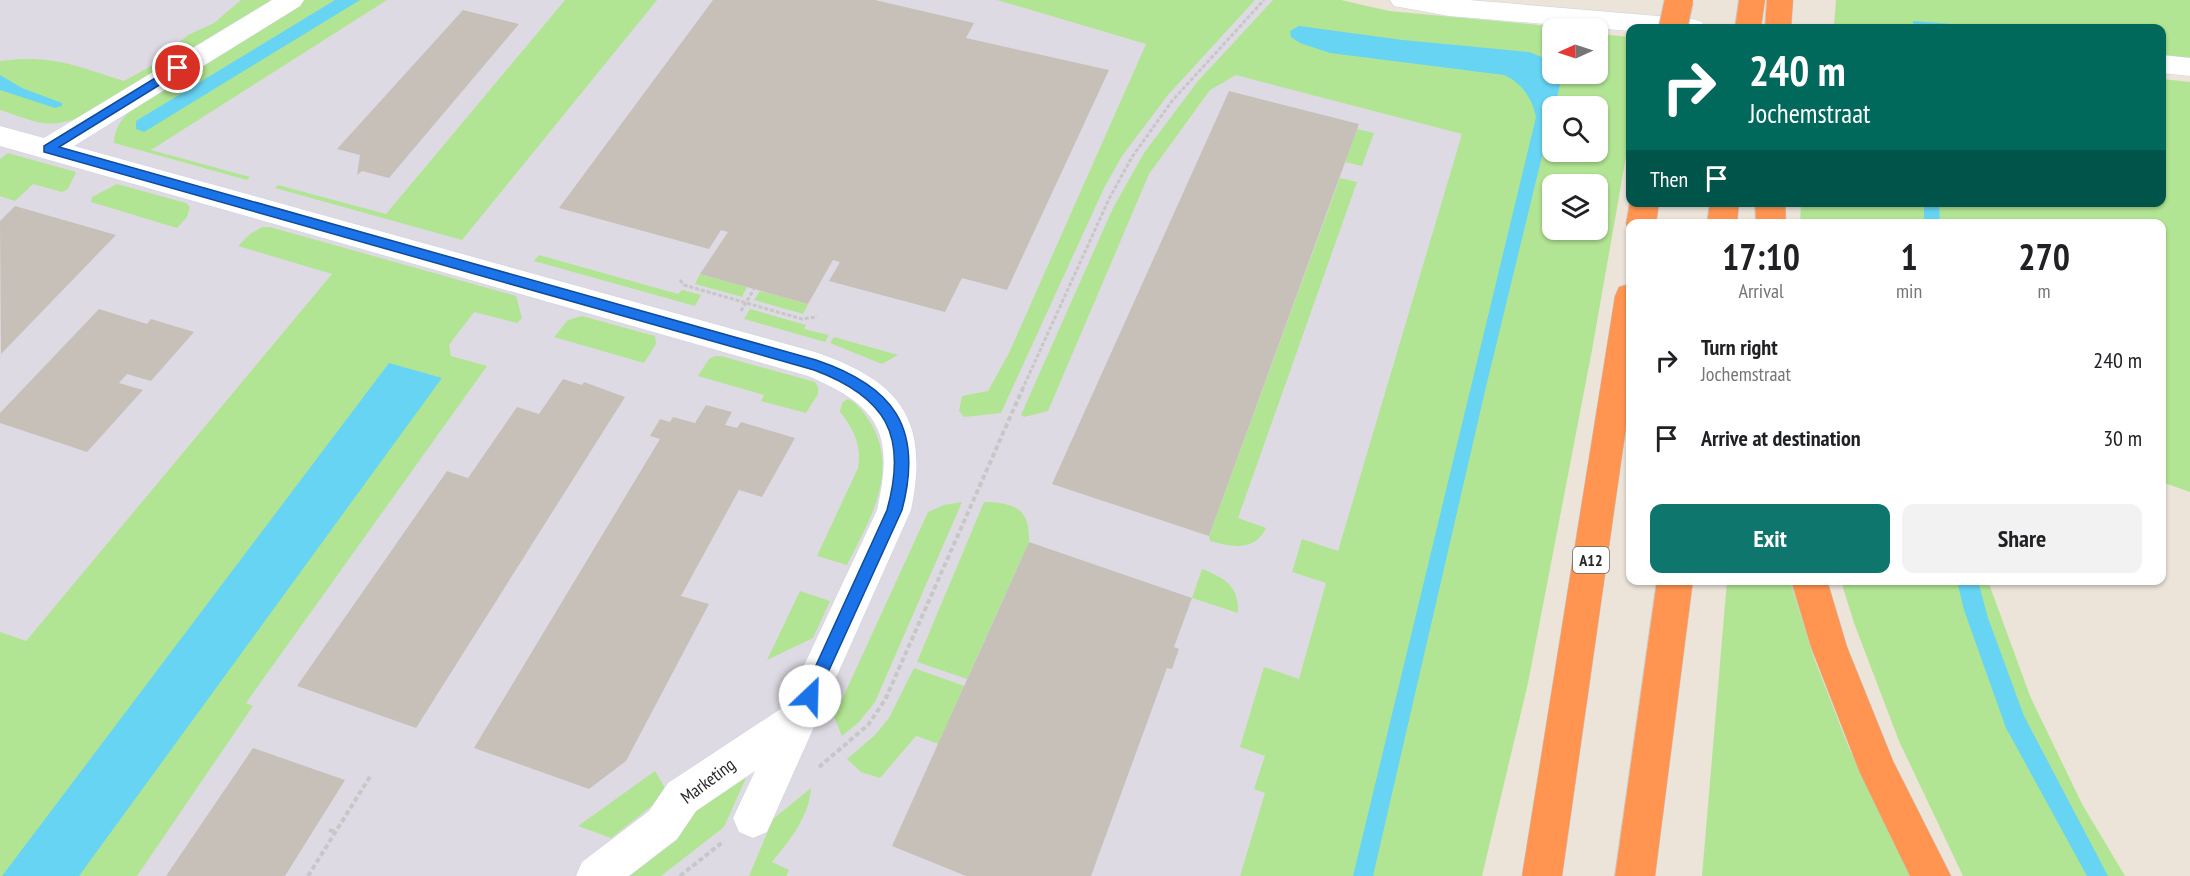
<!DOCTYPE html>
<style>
body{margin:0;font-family:"PT Sans Narrow",sans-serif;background:#f2f2f2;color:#202124;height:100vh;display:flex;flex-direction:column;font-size:22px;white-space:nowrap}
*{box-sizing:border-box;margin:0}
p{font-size:20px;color:#757577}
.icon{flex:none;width:33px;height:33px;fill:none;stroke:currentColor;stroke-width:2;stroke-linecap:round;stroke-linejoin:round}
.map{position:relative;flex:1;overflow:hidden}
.details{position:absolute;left:1626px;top:219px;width:540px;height:366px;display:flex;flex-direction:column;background:#fff;border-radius:12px;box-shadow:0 2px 4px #0004}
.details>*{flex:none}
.top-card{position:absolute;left:1626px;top:24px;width:540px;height:183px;border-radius:12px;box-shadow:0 2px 4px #0004;background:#00695c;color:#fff;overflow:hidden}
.needle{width:39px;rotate:267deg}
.tools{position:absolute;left:1542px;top:18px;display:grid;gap:12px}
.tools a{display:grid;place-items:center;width:66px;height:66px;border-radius:12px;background:#fff;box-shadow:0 2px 4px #0004;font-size:30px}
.pin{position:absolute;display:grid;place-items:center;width:51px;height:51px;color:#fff;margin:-26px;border:3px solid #fff;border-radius:50%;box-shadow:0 2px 6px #0007}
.me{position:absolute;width:66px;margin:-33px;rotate:24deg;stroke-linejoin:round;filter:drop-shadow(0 0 4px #0008)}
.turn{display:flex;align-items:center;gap:21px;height:126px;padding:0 24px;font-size:27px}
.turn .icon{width:78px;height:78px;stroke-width:2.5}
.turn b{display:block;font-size:42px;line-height:51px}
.then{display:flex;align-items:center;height:57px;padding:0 24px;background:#0003;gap:12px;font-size:22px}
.eta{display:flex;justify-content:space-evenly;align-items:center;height:102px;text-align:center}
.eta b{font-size:36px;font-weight:700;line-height:42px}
.action{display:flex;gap:12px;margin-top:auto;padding:12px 24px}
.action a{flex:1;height:69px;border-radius:12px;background:#0f766e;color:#fff;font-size:24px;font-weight:700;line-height:69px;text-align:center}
.action a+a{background:#f2f2f2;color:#202124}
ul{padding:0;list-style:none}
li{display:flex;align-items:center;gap:18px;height:78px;padding:0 24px}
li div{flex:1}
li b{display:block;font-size:22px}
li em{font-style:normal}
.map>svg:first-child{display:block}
</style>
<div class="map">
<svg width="2190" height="876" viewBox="0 0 2190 876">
<rect width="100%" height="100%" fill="#ece3d9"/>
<path fill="#dddae3" d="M0,0H1281L1552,74V184L1382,876H0Z"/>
<path fill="#b2e593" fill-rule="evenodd" d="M241,0H284L86,115C46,131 38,122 0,110V61C52,54 76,66 124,81L153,65L188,35L214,23Z
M303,0H387L151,150L250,177L247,180L114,143C115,124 125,115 139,104Z
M565,0H657L462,240L275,188L278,185L386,214Z
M997,0H1255L1168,95L1122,156L1104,188L1001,413L964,417L959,411L962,396L988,391L1009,353L1146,44Z
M1273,0H1341L1389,11L1571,28H1552V74H1598V30L1599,34L1630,37V134L1592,350L1528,683L1482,876H1240L1265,793L1254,789L1265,756L1240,747L1264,667L1299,679L1326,583L1292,572L1302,539L1338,551L1462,134L1236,75L1210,90L1149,174L1048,411L1024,417L1021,415L1113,208L1144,153L1198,81ZM1552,106H1598V152H1552ZM1552,184H1598V230H1552Z
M1836,0H2190V58L2162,56V28H1842L1834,26Z
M2162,79L2190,82V492L2162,482V224H1800L1801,203L2162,202Z
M1357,129L1374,133L1362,166L1345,162Z
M8,153L76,172L68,189L62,192L33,184L15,201L0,196V159Z
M1340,178L1357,182L1238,518L1266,528C1255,552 1231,547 1210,541L1209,536Z
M117,184L186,203L190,207L187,217L177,228L91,202L92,197Z
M262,227H270L516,296L522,318L517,323L474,312L449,345L451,356L487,366L246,703L253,706L137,876H0V632L26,641L332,274L238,246L250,234Z
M539,255L678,294L682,290L701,295L695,306L534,261Z
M700,274L747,287L742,297L695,284Z
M760,291L808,304L803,314L754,300Z
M750,309L806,325L804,329L829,335L825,342L744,319Z
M582,316L655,336L656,344L644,363L554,337L568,320Z
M834,337L898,355L882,364L830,343Z
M715,356H721L815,382L818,387V394L806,413L761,401L764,395L698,376L709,359Z
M847,399C856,401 865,414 870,422C900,471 870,519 847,565L817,556L858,468C862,448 854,428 840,412L842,403Z
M962,502L875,702L859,722L842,736L834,717L928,512L944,505Z
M984,502C1015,503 1030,508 1029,542L967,679L917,662Z
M1202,569C1225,578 1239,586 1238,613L1192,598Z
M1727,581H1790L1814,658L1849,748L1911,876H1702Z
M1841,581H1988L2030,696L2082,804L2125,876H1963L1899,741L1854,623Z
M800,591L830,601L813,638L767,660Z
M914,668L964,686L939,744L916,736L880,778L861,772L847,759L875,735L889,718Z
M754,760L724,827L661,876H628L677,840L693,806Z
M655,771L668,793L611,838L578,826Z
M811,788C809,817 790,840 772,862L789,870L786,876H749L773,819Z"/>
<path fill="#67d4f3" d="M335,0H360L144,132L136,129V121Z
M1913,21L2005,28L1914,27Z
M1299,26L1403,40L1529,52L1552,61V74H1560L1561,80L1555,106H1552V115L1485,391L1373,876H1353L1536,117C1532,98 1522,83 1504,75L1330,53L1300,43L1291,37L1290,31Z
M0,75L22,88L62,103V106L55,108L0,90Z
M1924,203H1939L1940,223H1924Z
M389,363L442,378L79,876H2Z
M1957,581H1978L1988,618L2024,716L2108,876H2087L2006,728L1964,610Z"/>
<path fill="#c7c0b9" d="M713,0H875L974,23L966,38L1109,70L1007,290L962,278L945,312L829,281L840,262L833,260L808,304L700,274L728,232L721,230L709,249L559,208Z
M463,10L519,24L389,178L362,171L357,175L360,155L337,149Z
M1229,91L1359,124L1209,536L1052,484Z
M15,206L116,235L1,354L0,221Z
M99,309L147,324L151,319L194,332L151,381L127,374L119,383L143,390L87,452L0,423V413Z
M563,379L582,385L584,382L625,397L416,728L297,686L447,471L468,478L517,407L539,414Z
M706,405L732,412L725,425L737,428L741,422L795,438L762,497L739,490L681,596L709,604L626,761L589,789L474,748L660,439L650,436L660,419L670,422L673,417L695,423Z
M1029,542L1192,598L1174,647L1179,649L1172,669L1167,668L1091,876H966L892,846Z
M253,748L345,780L285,876H166Z"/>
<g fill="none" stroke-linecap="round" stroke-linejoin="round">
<defs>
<path id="minor" d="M272,0H304L300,6L74,146L815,352C900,381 930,419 911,510L767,832L753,838L739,832L733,818L755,771L696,811L677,839L629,876H576L582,862L649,811L668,783L785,706L877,510C894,434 881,407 808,376L0,146V126L44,138Z"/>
<path id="tertiary" d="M1390,0H1469L1693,19L1702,22L1706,28H1630V31L1449,16L1394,6Z
M2162,55L2190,58V76L2162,73Z"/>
<path id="motorway" d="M1739,0H1765L1761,28H1735Z
M1767,0H1793L1791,28H1765Z
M1630,202H1659L1656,224H1630V232L1626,224Z
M1710,202H1739L1737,224H1707Z
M1755,202H1785L1786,224H1756Z
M1630,284V399L1562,876H1522L1615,296L1619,287Z
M1657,580H1693L1655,876H1615Z
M1791,580H1827L1847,647L1893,761L1951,876H1910L1860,773L1811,647Z"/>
</defs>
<use href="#minor" stroke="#cfd3e2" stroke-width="1"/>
<use href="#tertiary" stroke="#cfd3e2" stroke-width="1"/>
<use href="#motorway" stroke="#c7c7c7" stroke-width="1"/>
<path stroke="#c7c7c7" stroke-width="3" stroke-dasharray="4 2" stroke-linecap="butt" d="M680,280L684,285L802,319L817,317
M741,311L754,289
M1022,390L1109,199L1132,157L1172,101L1264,0"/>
<path stroke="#c7c7c7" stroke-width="4" stroke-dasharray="5 3" stroke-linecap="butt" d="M819,767L868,725L885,700L1023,388
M329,830L336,832
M308,876L371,775
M680,876L724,841"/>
<use href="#minor" fill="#fff" fill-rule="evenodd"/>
<use href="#tertiary" fill="#fff" fill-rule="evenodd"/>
<use href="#motorway" fill="#ff9551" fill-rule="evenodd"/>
<defs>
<path id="motorway-bridge" d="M1673,28L1679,0"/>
</defs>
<use href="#motorway-bridge" stroke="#c7c7c7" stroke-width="30" stroke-linecap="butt"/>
<use href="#motorway-bridge" stroke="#ff9551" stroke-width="28"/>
</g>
<path fill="#1a73e8" stroke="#114b97" stroke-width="1.5" d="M178,64L182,65V71L59,147L816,360C893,386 924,427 902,510L815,701L810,703L805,701L802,696L887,510C908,435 886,397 814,370L44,152V146Z"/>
<g text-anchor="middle" stroke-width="4.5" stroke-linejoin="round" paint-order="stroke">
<rect fill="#fff" stroke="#686868" stroke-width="1.5" x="1573" y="547" width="36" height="26" rx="4.5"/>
<g font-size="16" font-weight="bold" fill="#282828">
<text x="1591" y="566">A12</text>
</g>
<g font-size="18" fill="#282828" stroke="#fff">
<text transform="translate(708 781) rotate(-37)" y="6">Marketing</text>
</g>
</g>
</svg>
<div class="tools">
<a><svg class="needle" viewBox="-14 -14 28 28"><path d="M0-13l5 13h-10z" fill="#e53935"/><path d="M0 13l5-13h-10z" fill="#757577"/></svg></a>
<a><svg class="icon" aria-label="search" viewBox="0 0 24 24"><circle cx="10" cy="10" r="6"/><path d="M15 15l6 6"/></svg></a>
<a><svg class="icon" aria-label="layers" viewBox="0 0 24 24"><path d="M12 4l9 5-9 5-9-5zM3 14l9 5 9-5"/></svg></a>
</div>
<div class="pin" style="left:178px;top:68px;background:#d93025"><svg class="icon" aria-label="arrive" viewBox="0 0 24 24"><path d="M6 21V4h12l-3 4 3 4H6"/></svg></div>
<svg class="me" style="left:810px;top:696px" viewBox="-20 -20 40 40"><circle r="19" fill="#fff"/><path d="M0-13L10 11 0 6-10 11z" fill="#1a73e8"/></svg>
<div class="top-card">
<div class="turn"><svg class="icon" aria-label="right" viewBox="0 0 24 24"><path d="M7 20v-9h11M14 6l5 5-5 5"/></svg><div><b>240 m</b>Jochemstraat</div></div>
<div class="then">Then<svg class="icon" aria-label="arrive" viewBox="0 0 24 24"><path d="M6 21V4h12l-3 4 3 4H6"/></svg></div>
</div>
<section class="details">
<div class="eta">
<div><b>17:10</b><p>Arrival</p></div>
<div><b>1</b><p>min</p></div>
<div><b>270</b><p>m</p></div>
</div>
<ul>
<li><svg class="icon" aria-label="right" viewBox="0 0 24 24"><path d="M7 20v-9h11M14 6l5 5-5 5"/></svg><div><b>Turn right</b><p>Jochemstraat</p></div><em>240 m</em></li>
<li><svg class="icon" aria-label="arrive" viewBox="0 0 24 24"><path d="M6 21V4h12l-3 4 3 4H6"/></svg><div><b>Arrive at destination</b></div><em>30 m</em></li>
</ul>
<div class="action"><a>Exit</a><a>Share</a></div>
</section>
</div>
